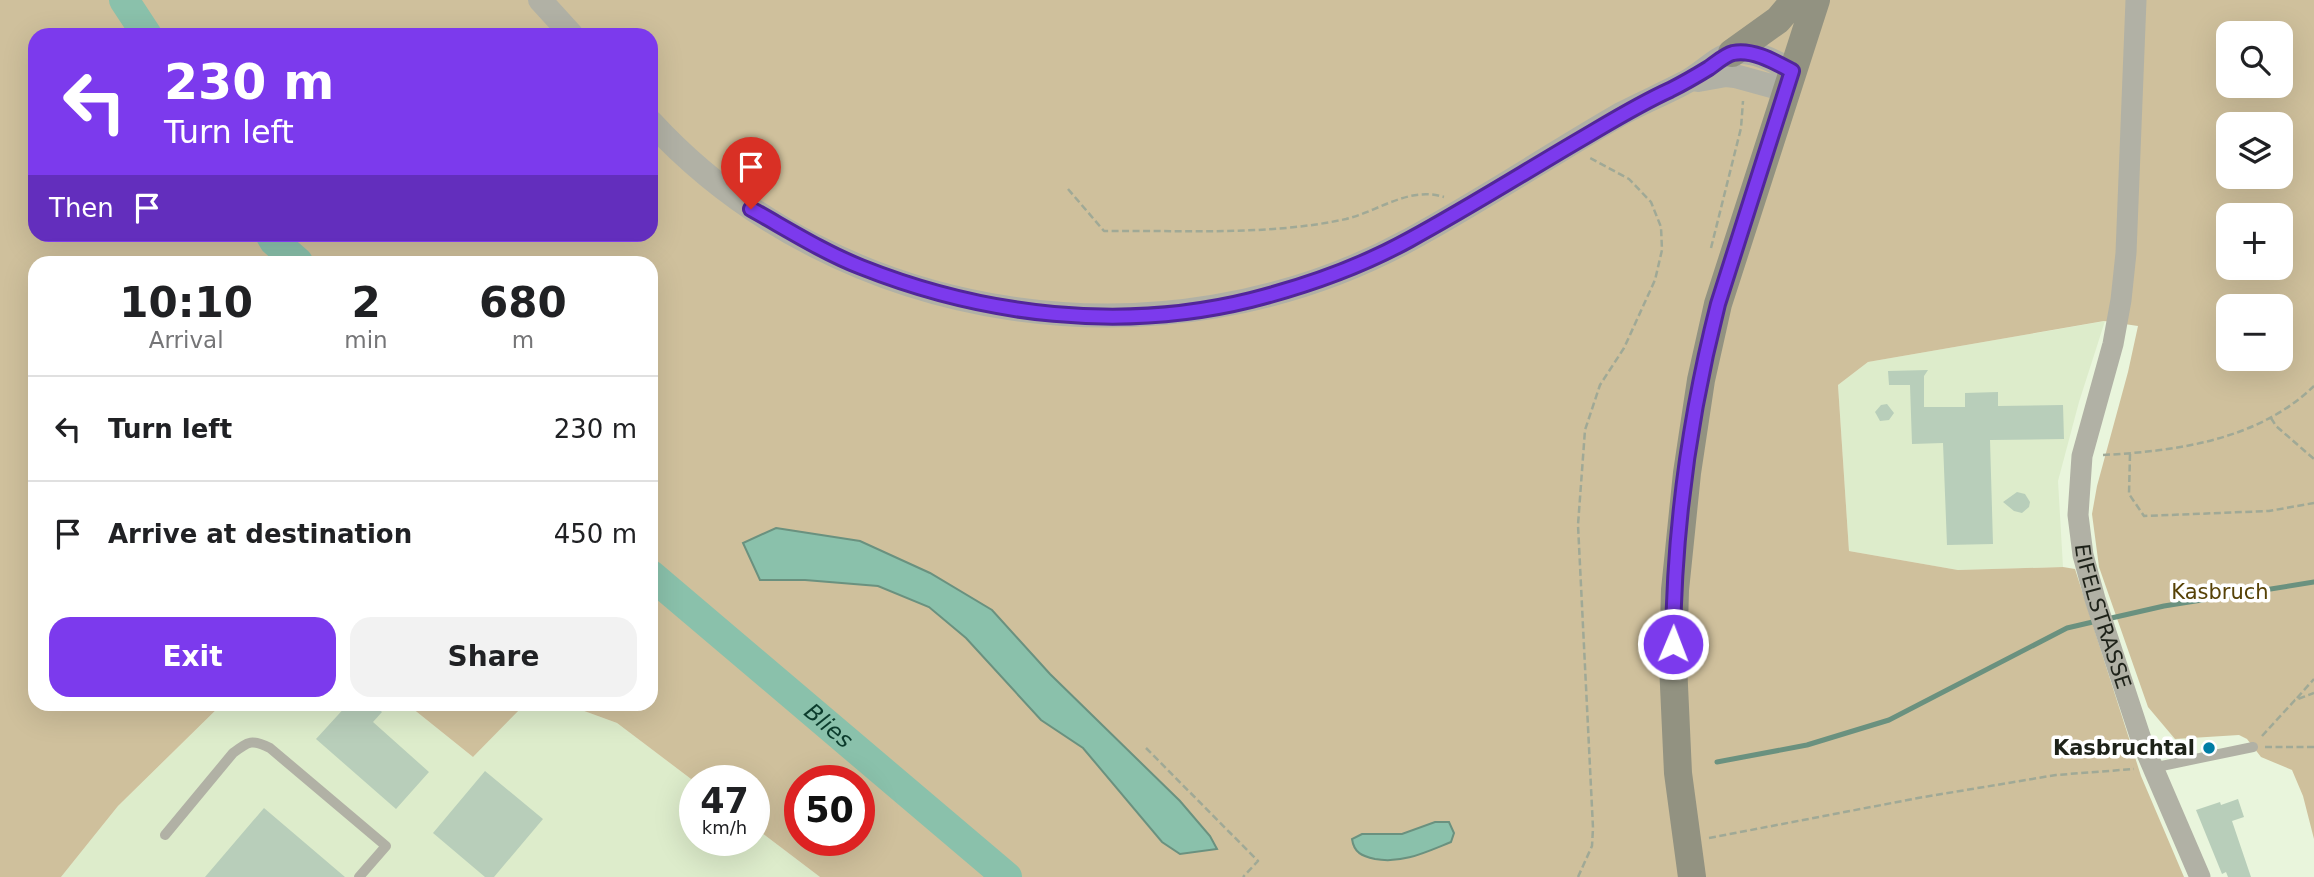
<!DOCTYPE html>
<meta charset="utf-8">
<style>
body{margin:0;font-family:"DejaVu Sans",sans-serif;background:#f2f2f2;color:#202124;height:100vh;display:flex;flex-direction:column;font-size:26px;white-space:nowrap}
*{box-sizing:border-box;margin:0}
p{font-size:23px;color:#757577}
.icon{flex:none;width:38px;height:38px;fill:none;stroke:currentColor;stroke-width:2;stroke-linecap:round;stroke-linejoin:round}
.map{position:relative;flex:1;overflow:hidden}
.details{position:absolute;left:28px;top:256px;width:630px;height:455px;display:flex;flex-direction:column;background:#fff;border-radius:21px;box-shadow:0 7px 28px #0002}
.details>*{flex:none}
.top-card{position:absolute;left:28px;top:28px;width:630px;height:214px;border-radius:21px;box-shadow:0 7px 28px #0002;background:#7c3aed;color:#fff;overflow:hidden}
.tools{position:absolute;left:2216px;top:21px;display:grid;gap:14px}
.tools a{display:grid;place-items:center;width:77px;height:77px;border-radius:14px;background:#fff;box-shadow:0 7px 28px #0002;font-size:35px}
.speed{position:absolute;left:679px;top:765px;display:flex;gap:14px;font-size:35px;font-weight:700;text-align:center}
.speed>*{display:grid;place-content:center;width:91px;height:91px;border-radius:50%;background:#fff;box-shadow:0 7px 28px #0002;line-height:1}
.speed small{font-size:18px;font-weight:400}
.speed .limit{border:10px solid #d22;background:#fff;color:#111}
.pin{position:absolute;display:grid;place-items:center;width:60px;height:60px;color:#fff;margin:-72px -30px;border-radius:50% 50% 50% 0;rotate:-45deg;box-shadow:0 0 7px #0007}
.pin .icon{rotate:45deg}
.me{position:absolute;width:77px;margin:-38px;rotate:1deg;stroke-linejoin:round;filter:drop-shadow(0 0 5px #0008)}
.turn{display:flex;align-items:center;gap:24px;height:147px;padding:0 21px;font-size:32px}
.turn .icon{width:91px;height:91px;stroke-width:2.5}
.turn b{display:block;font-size:49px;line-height:60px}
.then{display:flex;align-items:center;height:66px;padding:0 21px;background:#0003;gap:14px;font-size:26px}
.eta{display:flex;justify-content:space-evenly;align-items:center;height:119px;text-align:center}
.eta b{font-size:42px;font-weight:700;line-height:49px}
.cta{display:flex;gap:14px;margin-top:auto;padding:14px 21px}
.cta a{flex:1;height:80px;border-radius:21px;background:#7c3aed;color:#fff;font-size:28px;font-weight:700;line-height:80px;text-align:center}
.cta a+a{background:#f2f2f2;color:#202124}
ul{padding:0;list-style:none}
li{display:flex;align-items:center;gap:21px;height:105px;padding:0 21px;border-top:2px solid #e0e0e0}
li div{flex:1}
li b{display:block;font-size:26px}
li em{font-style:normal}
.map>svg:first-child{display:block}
</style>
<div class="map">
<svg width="2314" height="877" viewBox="0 0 2314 877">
<rect width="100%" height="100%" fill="#e9f5dc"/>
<path fill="#ddeccb" d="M2105,321L2079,402L2058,481L2063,567L1958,570L1849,551L1838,385L1868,362Z
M222,704H407L473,757L524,704H565L617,723L695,782V840H754V827L820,877H61L118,806Z"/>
<path fill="#cfc09c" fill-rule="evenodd" d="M0,0H2314V839L2303,796L2292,770L2261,757L2247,739L2239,735L2175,739L2148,707L2099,567L2092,514L2097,486L2128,372L2138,326L2104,321L1868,362L1838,385L1849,551L1958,570L2063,567L2075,569L2141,776L2184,877H820L754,827V780L695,782L617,723L565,704H651V262H35V704H222L118,806L61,877H0ZM2228,33H2280V86H2228ZM35,35H651V234H35ZM2228,124H2280V177H2228ZM2228,215H2280V268H2228ZM2228,306H2280V359H2228ZM860,541L930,573L992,610L1050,674L1180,801L1210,836L1162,843L1083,748L1041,720L966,638L929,607L878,586L805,580H760ZM800,780H859V840H800Z
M407,704H525L473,757Z"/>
<path fill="#8ac1ab" stroke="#6a917f" stroke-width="2" d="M776,528L860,541L930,573L992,610L1050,674L1180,801L1210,836L1217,849L1180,854L1162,842L1083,748L1041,720L966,638L929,607L878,586L805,580H760L743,543Z
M1435,822H1449L1454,833L1451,842C1426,852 1402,864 1375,859C1362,856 1354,853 1352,839L1362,834H1402Z"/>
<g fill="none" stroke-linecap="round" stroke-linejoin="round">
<path stroke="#6a917f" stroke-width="5" d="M2107,619L2164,606L2314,582
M1717,762L1807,745L1889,720L2067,628L2097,621"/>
<g stroke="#8ac1ab" stroke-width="30">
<path d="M124,0L147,35"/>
<path d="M270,234L274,241L298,262"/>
<path id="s1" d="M651,575L1007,877"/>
</g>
</g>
<path fill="#b8ceba" d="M1928,370L1924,376V407H1965V393L1998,392V406L2063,405L2064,439L1990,440L1993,544L1947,545L1943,443L1912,444L1910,385H1889L1888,371Z
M1887,404L1894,413L1889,420L1880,421L1875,412L1881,405Z
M2017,492L2025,494L2030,502L2029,507L2022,513L2014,511L2003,502Z
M348,704H372L382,712L373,722L429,772L396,809L316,739Z
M485,771L543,819L494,877H485L433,833Z
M2238,799L2244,817L2232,821L2251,877H2228L2226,872L2222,874L2196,810L2220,802L2221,805Z
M264,808L345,877H205Z"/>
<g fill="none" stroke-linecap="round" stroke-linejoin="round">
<path stroke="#a0a996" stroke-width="2.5" stroke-dasharray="7 3.5" stroke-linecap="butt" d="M1068,189L1104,231C1184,230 1268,236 1346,219C1379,211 1409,186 1444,197
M1711,248L1741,128L1743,101
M2271,418L2276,426L2314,459
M2130,454L2129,494L2144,516L2269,511L2314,503
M2103,455C2178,451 2258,440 2314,386
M2297,698L2314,679
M2262,736L2295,700L2314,693
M2265,747H2314
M1146,748L1258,861L1243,877
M1709,838L1918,798L2056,775L2134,769
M1578,877L1592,846L1593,828L1578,525L1585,430L1600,385L1624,348L1655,280L1662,250L1661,227L1651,202L1629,179L1590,158"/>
<path stroke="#b1b1a5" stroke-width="10" d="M2152,768L2253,747
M165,835L233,753C249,741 252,739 270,748L386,846L359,877"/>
<path stroke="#b1b1a5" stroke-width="21" id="s2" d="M2136,0L2126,253L2121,300L2113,344L2082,456L2078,515L2083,555L2095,599L2142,742L2200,877"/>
<path stroke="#b1b1a5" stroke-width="24" d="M540,0L572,35
M1698,80L1726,75L1735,76L1786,90
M651,122C841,328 1164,373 1409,240C1481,201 1550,155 1621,114C1642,103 1663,94 1684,83C1699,76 1717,57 1732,53C1752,48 1776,62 1792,71"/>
<path stroke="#929281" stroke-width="28" d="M1732,53L1778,20L1795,0
M1692,877L1678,773L1673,664L1675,590L1687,473L1701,380L1718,304L1816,0"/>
</g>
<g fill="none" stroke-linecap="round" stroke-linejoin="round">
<defs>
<path id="route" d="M751,209C787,229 823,252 861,267C984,316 1122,332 1251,300C1306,286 1360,267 1409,240C1466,209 1520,175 1576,142C1607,124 1637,105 1670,90C1684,83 1696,76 1709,68C1716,63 1725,55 1733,53C1753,49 1775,62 1792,71L1718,304C1690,414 1674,530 1673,644"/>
</defs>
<use href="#route" stroke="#51269a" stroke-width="18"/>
<use href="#route" stroke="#7c3aed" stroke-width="12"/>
</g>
<circle fill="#007da4" stroke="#fff" stroke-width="2.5" cx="2209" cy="748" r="7"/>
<g text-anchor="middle" stroke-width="7" stroke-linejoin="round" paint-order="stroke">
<g font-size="21" fill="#574207" stroke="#fff">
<text x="2220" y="599">Kasbruch</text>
</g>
<g font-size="21" fill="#1e2219" stroke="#fff">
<text dy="7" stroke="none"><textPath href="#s2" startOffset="625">EIFELSTRASSE</textPath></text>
</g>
<g font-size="21" font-weight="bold" fill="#1e2219" stroke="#fff" text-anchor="end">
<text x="2195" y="755">Kasbruchtal</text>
</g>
<g font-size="23" font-style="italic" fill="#0c3c2d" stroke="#fff">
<text dy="8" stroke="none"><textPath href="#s1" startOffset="233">Blies</textPath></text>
</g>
</g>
</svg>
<div class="tools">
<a><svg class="icon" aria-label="search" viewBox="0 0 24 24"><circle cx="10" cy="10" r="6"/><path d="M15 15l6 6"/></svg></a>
<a><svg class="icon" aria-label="layers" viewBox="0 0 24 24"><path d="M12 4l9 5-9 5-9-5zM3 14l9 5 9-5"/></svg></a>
<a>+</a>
<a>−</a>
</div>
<div class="speed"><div>47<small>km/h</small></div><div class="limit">50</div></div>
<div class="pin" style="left:751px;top:209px;background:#d93025"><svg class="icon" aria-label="arrive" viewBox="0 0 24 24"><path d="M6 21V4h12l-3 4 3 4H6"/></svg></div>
<svg class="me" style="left:1673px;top:644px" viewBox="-20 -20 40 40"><circle r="17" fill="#7c3aed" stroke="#fff" stroke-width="3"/><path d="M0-11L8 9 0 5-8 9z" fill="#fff"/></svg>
<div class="top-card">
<div class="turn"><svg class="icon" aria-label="left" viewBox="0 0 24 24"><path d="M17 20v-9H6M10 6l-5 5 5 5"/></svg><div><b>230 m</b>Turn left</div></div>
<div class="then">Then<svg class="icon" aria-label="arrive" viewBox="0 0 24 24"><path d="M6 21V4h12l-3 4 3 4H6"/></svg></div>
</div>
<section class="details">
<div class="eta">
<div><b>10:10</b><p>Arrival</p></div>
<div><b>2</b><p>min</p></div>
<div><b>680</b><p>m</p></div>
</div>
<ul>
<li><svg class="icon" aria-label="left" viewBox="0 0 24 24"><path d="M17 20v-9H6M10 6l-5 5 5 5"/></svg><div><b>Turn left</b></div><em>230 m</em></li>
<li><svg class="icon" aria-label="arrive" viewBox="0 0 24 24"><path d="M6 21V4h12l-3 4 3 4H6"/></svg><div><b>Arrive at destination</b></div><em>450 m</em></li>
</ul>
<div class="cta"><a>Exit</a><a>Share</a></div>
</section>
</div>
